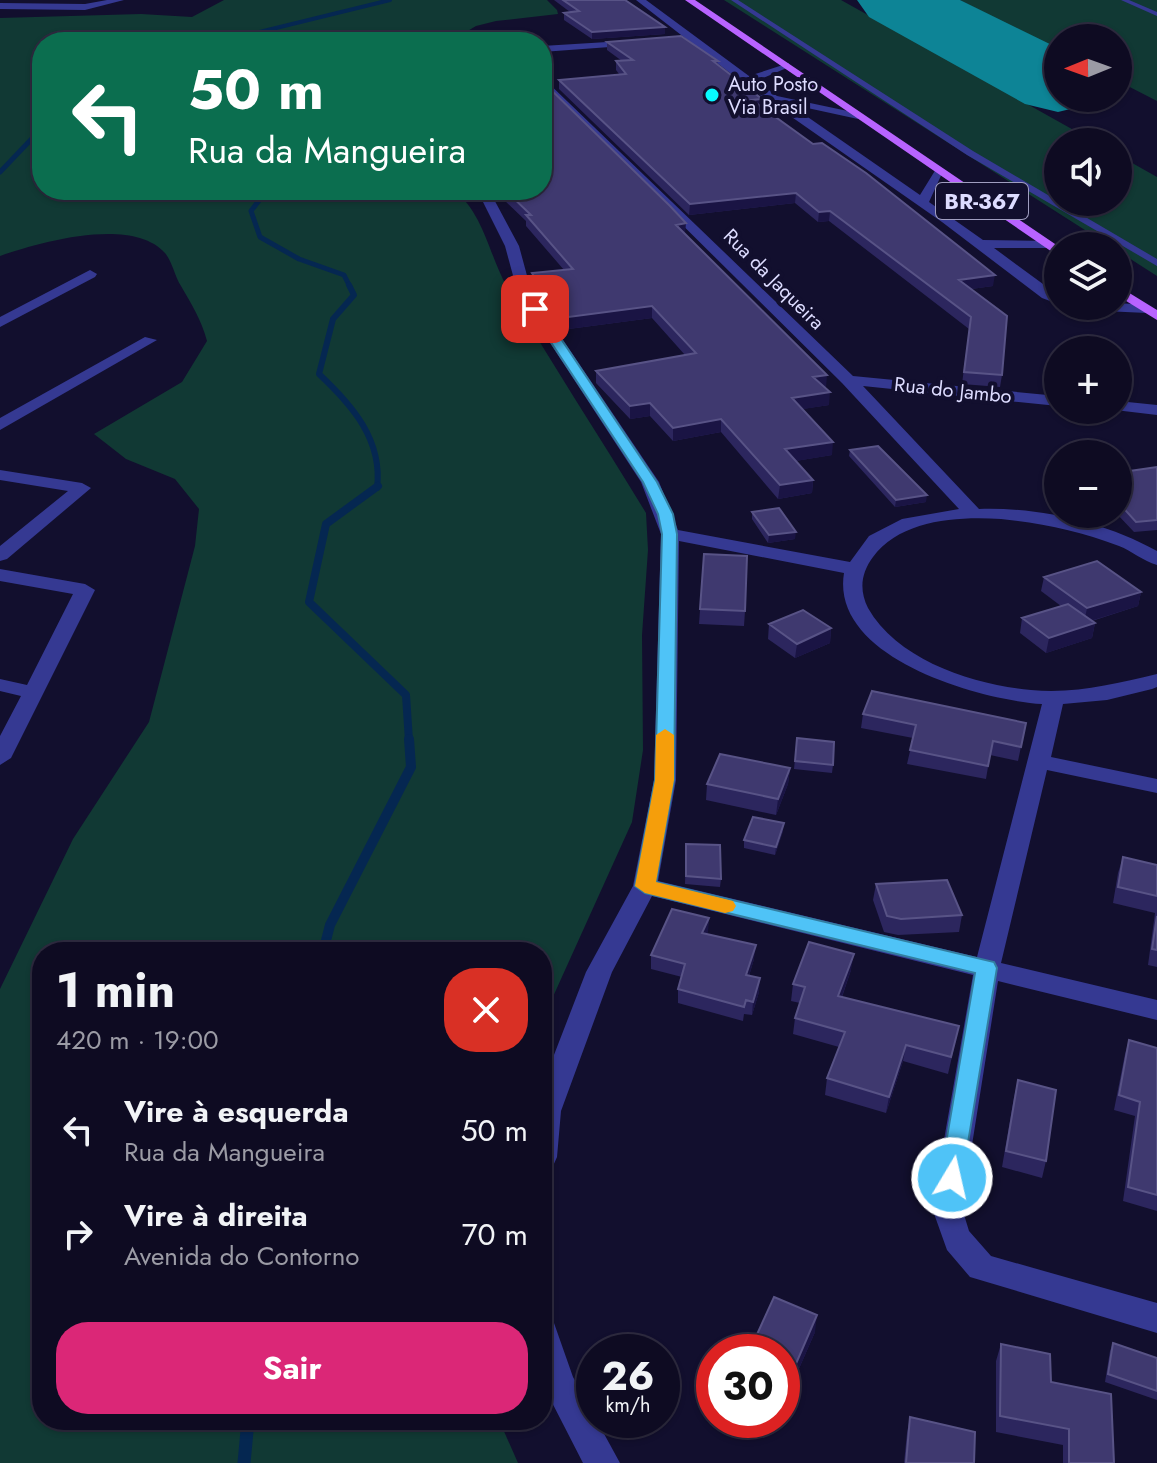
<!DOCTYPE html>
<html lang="pt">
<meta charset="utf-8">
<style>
body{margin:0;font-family:Jost,sans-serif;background:#17142a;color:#f1f3f6;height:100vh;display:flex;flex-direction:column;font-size:30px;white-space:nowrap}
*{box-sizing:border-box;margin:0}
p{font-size:26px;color:#9b9ba5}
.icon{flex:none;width:44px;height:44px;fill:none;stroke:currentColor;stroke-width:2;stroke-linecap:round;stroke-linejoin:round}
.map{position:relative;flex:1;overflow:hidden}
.details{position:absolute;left:32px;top:942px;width:520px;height:488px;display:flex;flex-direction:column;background:#0e0b22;border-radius:32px;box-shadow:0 2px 6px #0004,0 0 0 2px #2e2b40}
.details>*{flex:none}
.guide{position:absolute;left:32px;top:32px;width:520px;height:168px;border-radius:32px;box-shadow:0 2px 6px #0004,0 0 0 2px #2e2b40;background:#0b6e4f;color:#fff;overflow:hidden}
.needle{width:52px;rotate:269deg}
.buttons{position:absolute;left:1044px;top:24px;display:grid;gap:16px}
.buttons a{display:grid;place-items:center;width:88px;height:88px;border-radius:50%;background:#0e0b22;box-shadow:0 2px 6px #0004,0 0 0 2px #2e2b40;font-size:40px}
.speed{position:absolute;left:576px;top:1334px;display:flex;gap:16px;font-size:40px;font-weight:700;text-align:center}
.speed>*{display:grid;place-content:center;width:104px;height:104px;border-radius:50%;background:#0e0b22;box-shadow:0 2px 6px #0004,0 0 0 2px #2e2b40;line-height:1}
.speed small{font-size:20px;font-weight:400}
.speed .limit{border:12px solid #d22;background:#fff;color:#111}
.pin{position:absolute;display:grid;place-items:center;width:68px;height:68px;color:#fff;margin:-34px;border-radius:16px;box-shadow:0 4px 12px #0006}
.me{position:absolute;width:88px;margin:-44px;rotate:9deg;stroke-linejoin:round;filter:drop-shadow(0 0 6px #0008)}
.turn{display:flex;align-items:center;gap:28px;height:168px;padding:0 24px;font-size:36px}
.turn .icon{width:104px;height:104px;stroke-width:2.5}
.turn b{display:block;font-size:56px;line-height:68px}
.round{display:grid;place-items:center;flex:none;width:84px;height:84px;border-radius:32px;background:#17142a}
.overview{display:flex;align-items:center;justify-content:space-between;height:136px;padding:0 24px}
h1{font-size:48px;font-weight:700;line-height:60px}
.primary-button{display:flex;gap:16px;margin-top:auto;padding:16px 24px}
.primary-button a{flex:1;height:92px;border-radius:32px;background:#db2777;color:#fff;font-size:32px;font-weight:700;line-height:92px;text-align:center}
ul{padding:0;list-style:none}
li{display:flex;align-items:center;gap:24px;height:104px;padding:0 24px}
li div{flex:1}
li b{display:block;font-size:30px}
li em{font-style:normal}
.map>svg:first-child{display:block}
</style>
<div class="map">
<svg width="1157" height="1463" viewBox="0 0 1157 1463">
<rect width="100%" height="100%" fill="#120f2e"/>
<path fill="#113934" d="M224,0H547L557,10L558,14L496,21L476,26L449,42H42V190H454C484,214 489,255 507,287C551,363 600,437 646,513L648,550L642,635L643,750L632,822L542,1021V952H42V1420H499L518,1463H0V989L73,839L149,722L195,546L199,509L175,479L126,459L94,434L182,382L207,341C201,319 192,305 181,286C175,277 172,261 165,253C132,216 40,242 0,256V18L141,14L192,17Z
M724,0H841L1095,142H1058V202H1118V155L1157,177V276L1118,251V246H1110Z
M960,0H1157V101L1118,81V38H1058V52Z"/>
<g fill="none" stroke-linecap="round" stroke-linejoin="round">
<path stroke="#052751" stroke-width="4" d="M219,42L390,0"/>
<path stroke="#052751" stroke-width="5" d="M0,172L42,128
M267,190L251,211L260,237L299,259L344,275L350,287"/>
<path stroke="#052751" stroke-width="6" d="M349,285L354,295L333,319L319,374C352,405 383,440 377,488"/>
<path stroke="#052751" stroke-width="8" d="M378,486L326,524L309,602L406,695L409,741"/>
<path stroke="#052751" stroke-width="10" d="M323,952L330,925L411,767L409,739"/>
<path stroke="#052751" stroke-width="13" d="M244,1463L248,1420"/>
<path fill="#0d8496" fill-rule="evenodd" d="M894,0H926L928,7L923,14L912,17L901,14Z"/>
<path fill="#0d8496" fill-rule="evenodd" d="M857,0H960L1058,48V98H1096L1091,104L1058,112L1025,104L869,17Z"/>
<path fill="#353992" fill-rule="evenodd" d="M731,0H738L973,151L1157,259V266L967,155Z
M1121,0H1129L1157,12V16Z"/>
<path fill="#353992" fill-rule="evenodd" d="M107,0H124L85,10L0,9V3L85,4Z
M636,0H646L749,76L789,63V67L756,81L777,96L862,114L858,119L789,104L920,195L936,169H944L929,202L983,240L1051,241V247L1046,248H994L1058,295V304L1042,298L942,222L743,83Z
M498,32L510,42H500L493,35Z
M640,40L637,45L542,52V46Z
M542,77L853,376L1058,396V406L863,386L979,509C1039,507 1104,522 1157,551V565C1143,561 1132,551 1119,546C1081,531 1041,523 1001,519C957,516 900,520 873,557C861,573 859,590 868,608C898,661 975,685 1031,690C1076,694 1114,684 1157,674V687L1152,689L1107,700L1063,704L1051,757L1157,779V793L1047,770L1001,963L1157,1000V1020L998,981L962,1208L969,1231L991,1256L1157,1303V1333L970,1277L947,1250L932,1208L973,975L652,896L612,972L561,1111L557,1157L553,1166L542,1169V1086L586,972L633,886L654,780L661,534L641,482L518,294L505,246L477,190H489L519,246L532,294L659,482L678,530L850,562L869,536L902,519L959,509L842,383L542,86ZM679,541L844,573C830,658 979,700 1042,704L977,957L658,881L676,780Z
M90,270L97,274L95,277L0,327V317Z
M1118,303L1147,305L1154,309L1147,313L1082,310L1075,306Z
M145,337L157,340L0,430V418Z
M1118,401L1157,405V415L1115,410H1118Z
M0,470L82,483L91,488L7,559L0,561V546L68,491L0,480Z
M0,569L85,584L95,590L11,758L0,765V736L21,696L0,691V679L27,685L73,594L0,581Z
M542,1318L554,1323L573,1377L620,1463H583L542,1383Z"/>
<path fill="#b863ff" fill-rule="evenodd" d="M685,0H695L1058,246V256Z
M1118,286L1157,310V320L1118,296Z"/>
</g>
<path fill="#2c265e" d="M554,0H625L665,27V34L592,39L564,20V13L570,12Z
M607,42L718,61L717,64L761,106L993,286L971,289L1002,375L1000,387L962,384L969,329L829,221L818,222L795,203L689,215L559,89V80L619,74L616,70V61H622L607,50Z
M500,190H542L685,234L826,388L829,405L802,409L832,455L795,461L813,480L812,493L778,499L721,432L673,441L650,416L630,419L596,383V371L685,355L652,318L561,330L533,285L532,273L564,270L526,226V221L503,199V193Z
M850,450L926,502L895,507L849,456Z
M1157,467V530L1134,532L1117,514H1118V482L1121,481L1123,472Z
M752,512L795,539L768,543L752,519Z
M704,554L745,611L744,626L699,624Z
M1044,577L1141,592L1138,606L1092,621L1095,623L1092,638L1046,653L1020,633L1022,618L1061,606L1041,591Z
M769,624L831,628L830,643L795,658L768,639Z
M863,714L1026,723L1018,761L990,755L986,779L907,764L913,738L861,728Z
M797,738L833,765L832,773L794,769Z
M790,768L788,784L776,815L706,800L707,784Z
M783,831L775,855L744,848V840Z
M686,844L721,879L720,887L685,884Z
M1123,857L1157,865V967L1148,965L1155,913L1113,903L1118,873Z
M876,884L962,915L959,932L898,935L884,932L873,900Z
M709,918L707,934L754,959L749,976L759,992L752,1015L744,1014L743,1021L678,1003V989L682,977L651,969V955Z
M851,970L842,997L959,1026L948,1074L903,1061L886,1113L825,1095L827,1078L839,1047L793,1034L795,1018L800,1003L791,1001L793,984Z
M1129,1040L1157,1048V1211L1123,1201L1135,1116L1114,1110L1125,1054Z
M1018,1080L1046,1161L1042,1178L1002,1167L1014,1097Z
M815,1332L787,1396L782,1394V1352Z
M1113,1343L1157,1358V1400L1105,1382L1110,1351Z
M1001,1344L1051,1382L1114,1463H1063V1445L996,1432V1361Z
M910,1417L974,1463H904L907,1433Z"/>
<path fill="#1a1444" d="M665,27V34L592,39V32Z
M762,99L761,108L752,100Z
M796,193L795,203L689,215L690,204Z
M830,211L829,221L818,222L819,212Z
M686,223L685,234L676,225Z
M995,275L993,286L957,291L959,280Z
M652,306V318L561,330V318Z
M827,375L826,388L812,390L813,377Z
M830,392L829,405L791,411L792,398Z
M650,403V416L630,419V406Z
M721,419V432L673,441V428Z
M833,442L832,455L784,463L785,449Z
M813,480L812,493L778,499L780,485Z
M927,495L926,502L895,507L896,500Z
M796,532L795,539L768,543L769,535Z
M1141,592L1138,606L1084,623L1087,608Z
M1095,623L1092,638L1046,653L1049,638Z
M831,628L830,643L795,658L797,644Z
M790,768L788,784L776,815L778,799Z
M784,823L783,831L775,855L776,847Z
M709,918L708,932L701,946L702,933Z
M756,945L754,959L745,989L746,975Z
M854,954L851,970L836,1013L838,996Z
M760,978L759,992L752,1015L753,1002Z
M906,1045L903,1061L886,1113L889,1097Z
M817,1315L815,1332L787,1396L789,1380Z"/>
<path fill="#3f396f" stroke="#585386" stroke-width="2" d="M563,0H625L665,27L592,32L564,13L579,11Z
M681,36L718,61H713L762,99L752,100L813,144L822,143L866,173L995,275L959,280L1007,316L1002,375L964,372L971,317L830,211L819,212L796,193L690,204L559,80L626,74L616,61L633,60L607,42Z
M486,38L491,42H455Z
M542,81L670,206L686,223L676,225L827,375L813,377L830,392L792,398L833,442L785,449L813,480L780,485L721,419L673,428L650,403L630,406L596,371L696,353L652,306L561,318L532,273L573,269L526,215H531L505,190H542Z
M878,446L927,495L896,500L850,450Z
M1157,467V520L1136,522L1118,502V499L1126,498L1118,491V482L1132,480L1123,472Z
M779,508L796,532L769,535L752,512Z
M704,554L747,556L745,611L700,609Z
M1097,561L1141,592L1087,608L1044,577Z
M1068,604L1095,623L1049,638L1022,618Z
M803,610L831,628L797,644L769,624Z
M872,691L1026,723L1021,747L993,741L988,766L910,750L916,725L863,714Z
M797,738L834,742L833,765L795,761Z
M720,754L790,768L778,799L707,784Z
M753,817L784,823L776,847L744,840Z
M686,844L720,845L721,879L686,876Z
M1123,857L1157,865V896L1118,887Z
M947,880L962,915L901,919L887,916L876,884Z
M672,909L709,918L702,933L756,945L746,975L760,978L753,1002L746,1000L744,1007L678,989L685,964L651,955Z
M1157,916V950L1152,949Z
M809,942L854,954L838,996L959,1026L951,1057L906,1045L889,1097L827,1078L845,1032L795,1018L805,987L793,984Z
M1129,1040L1157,1048V1195L1128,1187L1140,1102L1119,1095Z
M1018,1080L1056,1090L1046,1161L1006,1151Z
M774,1297L817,1315L789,1380L782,1377V1352H749Z
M1113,1343L1157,1358V1391L1108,1374Z
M1001,1344L1050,1354L1051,1382L1111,1394L1114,1463H1069V1429L1000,1416Z
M910,1417L975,1432L974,1463H906Z"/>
<path fill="#4fc3f7" stroke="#337fa1" stroke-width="2" d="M531,306H539L657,482L673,514L677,534L674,780L656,882L994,962L997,968L961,1185L952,1188L943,1185L940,1178L975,973L645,893L635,886L655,780L662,534L658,514L643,482L529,309Z"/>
<path fill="#f59e0b" d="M665,729L674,735V780L656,882L733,901L736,906L733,911L725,913L645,893L635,886L655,780L656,735Z"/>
<circle fill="#08faff" stroke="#120f2e" stroke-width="3" cx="712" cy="95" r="8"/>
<g text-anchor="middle" stroke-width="8" stroke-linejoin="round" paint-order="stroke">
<g font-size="20" fill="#dddcff" stroke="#120f2e" text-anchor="start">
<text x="728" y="91">Auto Posto<tspan x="728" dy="23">Via Brasil</tspan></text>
</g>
<g font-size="20" fill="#dddcff" stroke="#120f2e">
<text transform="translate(774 279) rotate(45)" y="7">Rua da Jaqueira</text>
<text transform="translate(953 390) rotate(6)" y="7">Rua do Jambo</text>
</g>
<rect fill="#120f2e" stroke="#a09ec0" stroke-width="2" x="936" y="183" width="92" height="36" rx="6"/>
<g font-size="22" font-weight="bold" fill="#dddcff">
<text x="982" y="209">BR-367</text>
</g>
</g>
</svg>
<div class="buttons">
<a><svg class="needle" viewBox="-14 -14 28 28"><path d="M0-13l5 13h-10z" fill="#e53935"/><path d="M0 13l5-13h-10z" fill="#9b9ba5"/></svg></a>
<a><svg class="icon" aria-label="sound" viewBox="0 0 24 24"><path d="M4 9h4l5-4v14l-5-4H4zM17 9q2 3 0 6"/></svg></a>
<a><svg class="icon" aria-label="layers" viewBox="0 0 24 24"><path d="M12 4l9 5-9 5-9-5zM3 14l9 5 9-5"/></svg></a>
<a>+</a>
<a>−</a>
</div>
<div class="speed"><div>26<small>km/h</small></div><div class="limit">30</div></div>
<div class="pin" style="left:535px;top:309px;background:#d93025"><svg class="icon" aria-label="arrive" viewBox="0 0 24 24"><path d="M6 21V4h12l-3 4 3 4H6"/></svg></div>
<svg class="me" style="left:952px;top:1178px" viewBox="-20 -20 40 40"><circle r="17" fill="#4fc3f7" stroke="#fff" stroke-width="3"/><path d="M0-11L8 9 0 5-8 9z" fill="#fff"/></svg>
<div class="guide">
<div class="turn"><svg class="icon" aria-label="left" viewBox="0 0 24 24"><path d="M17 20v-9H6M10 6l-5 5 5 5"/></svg><div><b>50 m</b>Rua da Mangueira</div></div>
</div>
<section class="details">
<div class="overview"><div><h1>1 min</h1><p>420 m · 19:00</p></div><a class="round" style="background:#d93025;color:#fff"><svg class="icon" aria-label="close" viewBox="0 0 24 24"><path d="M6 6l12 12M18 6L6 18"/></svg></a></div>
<ul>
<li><svg class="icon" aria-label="left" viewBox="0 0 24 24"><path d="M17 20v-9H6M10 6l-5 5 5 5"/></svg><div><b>Vire à esquerda</b><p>Rua da Mangueira</p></div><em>50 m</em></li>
<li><svg class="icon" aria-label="right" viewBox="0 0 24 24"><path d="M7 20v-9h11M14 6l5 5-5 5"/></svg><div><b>Vire à direita</b><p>Avenida do Contorno</p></div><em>70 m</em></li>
</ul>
<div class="primary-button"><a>Sair</a></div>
</section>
</div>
